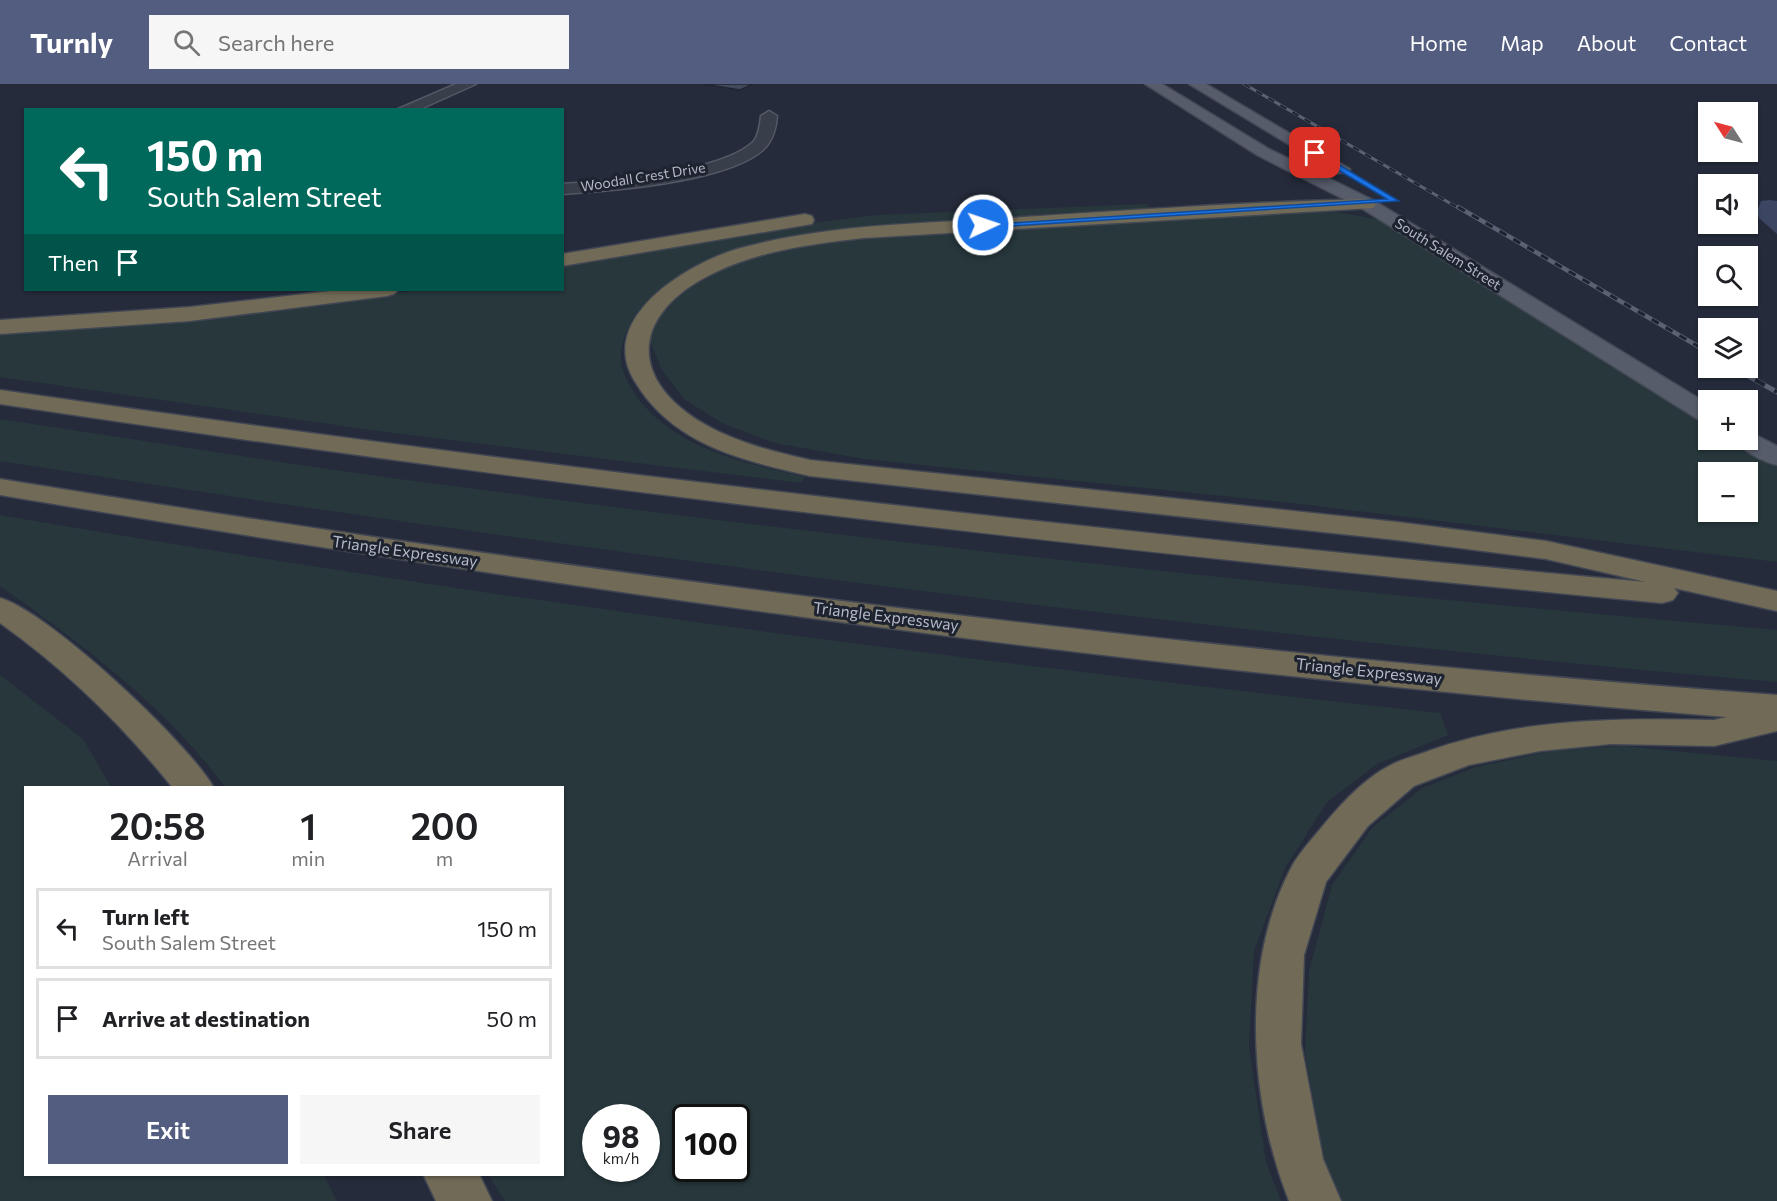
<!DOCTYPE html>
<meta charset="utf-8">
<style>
body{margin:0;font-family:Commissioner,sans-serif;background:#f6f6f6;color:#202124;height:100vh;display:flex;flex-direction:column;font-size:22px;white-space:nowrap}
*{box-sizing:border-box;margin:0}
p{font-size:20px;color:#757577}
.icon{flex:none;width:33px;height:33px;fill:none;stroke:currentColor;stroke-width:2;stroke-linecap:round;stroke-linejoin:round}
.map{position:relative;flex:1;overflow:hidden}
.details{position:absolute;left:24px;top:702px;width:540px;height:390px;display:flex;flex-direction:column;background:#fff;border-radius:0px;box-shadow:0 2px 4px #0004}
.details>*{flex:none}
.top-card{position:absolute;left:24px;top:24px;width:540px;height:183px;border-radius:0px;box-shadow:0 2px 4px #0004;background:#00695c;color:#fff;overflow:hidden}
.needle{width:39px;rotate:306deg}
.fabs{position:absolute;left:1698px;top:18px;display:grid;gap:12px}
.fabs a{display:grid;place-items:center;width:60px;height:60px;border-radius:0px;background:#fff;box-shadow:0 2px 4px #0004;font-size:30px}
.speed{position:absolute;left:582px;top:1020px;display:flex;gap:12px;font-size:30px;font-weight:700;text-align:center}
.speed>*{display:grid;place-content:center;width:78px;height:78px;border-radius:50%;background:#fff;box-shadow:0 2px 4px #0004;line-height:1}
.speed small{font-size:15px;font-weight:400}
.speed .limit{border:3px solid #111;border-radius:9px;background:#fff;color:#111}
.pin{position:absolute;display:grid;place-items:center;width:51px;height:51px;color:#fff;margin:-26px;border-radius:12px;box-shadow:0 3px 9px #0006}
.me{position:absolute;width:66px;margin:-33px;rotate:87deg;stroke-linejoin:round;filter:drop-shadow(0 0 4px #0008)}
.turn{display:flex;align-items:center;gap:21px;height:126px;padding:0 24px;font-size:27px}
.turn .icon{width:78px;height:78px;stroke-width:2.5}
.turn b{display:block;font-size:42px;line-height:51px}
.then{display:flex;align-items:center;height:57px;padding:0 24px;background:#0003;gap:12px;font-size:22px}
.eta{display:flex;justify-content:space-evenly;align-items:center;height:102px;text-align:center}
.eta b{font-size:36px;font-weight:600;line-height:42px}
.primary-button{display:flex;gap:12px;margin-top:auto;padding:12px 24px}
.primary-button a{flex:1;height:69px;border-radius:0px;background:#525d80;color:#fff;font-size:24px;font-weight:600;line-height:69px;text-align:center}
.primary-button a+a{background:#f6f6f6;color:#202124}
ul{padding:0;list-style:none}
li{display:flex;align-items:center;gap:18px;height:81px;margin:0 12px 9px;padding:0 12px;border:3px solid #e0e0e0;border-radius:0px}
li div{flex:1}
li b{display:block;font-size:22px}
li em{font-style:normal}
header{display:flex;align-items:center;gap:36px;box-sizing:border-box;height:84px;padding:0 30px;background:#525d80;color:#fff}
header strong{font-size:28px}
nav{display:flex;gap:33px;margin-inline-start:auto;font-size:21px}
.search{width:420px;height:54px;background:#f6f6f6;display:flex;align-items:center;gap:15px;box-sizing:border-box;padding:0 21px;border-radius:0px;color:#757577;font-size:22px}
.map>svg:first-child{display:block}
</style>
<header>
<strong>Turnly</strong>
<div class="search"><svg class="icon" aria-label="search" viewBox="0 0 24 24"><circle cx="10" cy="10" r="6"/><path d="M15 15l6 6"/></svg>Search here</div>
<nav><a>Home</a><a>Map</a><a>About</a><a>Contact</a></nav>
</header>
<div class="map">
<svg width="1777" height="1117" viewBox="0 0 1777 1117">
<rect width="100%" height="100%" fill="#252b3b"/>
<path fill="#27373c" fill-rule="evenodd" d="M1146,120L1151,126C1063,132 973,133 884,143C856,146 828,153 800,158C774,163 744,164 720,173C683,186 642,210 627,247C620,263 618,278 626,294C658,361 739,378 805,393L801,399L378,347L0,293V248L347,216L416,206H562L563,180L796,141L877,131Z
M1323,128C1353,129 1377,134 1405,146L1708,340V356H1733L1777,383V478L1292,419L864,375L775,359L722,339L684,315L662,286L650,257L660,231L685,206L720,185L766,169L816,158L890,151ZM1708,388H1748V428H1708Z
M0,335C148,357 296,382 445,401C888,460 1332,508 1777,546V598C1182,546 590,469 0,377Z
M0,431C477,513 958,577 1440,629L1448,651L1377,680L1327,718L1285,784L1254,867L1249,963L1266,1078L1281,1117H505L488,1091L562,1090V704L225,703C165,622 82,560 0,502ZM596,1034H646V1084H596ZM686,1034H736V1084H686Z
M0,591L83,655L111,703L26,704V1090L324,1091L337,1117H0Z
M1623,662L1777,677V1117H1342L1324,1075L1305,969L1309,887L1332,801L1372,744L1422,704L1476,683L1551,667Z"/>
<path fill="#3c4663" d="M1770,116L1777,117V150L1759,134L1757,128L1761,117Z"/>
<path fill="#41495b" stroke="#202532" stroke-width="1.5" d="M703,0H753L740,6Z"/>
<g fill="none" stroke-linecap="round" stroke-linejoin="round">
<defs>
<path id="minor" d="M456,0H476L418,26H396Z
M769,27L777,32C776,44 773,57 763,66C726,98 612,107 562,110V100C608,97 720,89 753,58C759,52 760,40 761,32Z"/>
<path id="major" d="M1145,0H1162L1269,65L1373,116L1708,320V338L1699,336L1361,124L1257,71Z
M1189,0H1206L1350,85L1348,89H1336Z
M1748,347L1777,362V381C1763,378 1743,367 1735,356H1748Z"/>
<path id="highway" d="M1367,115L1376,120L1373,124L864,154C813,160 761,166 714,189C632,228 625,295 706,341C738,359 775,368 810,376L1397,438L1546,457L1777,507V527L1674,504L1678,509L1673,516L1662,519C1106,467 552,403 0,320V306C547,385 1096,448 1646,498L1546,475L1397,456L810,392C742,376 672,361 634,296C597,234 687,180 737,165C826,140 918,140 1010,134C1129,126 1248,118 1367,115Z
M805,130L812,132L814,136L812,140L562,182V170Z
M339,206H398L394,210L387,212L190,237L0,250V236L190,223Z
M0,395C589,491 1182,567 1777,611V647L1714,662L1611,660L1540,667L1469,681L1414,702L1368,742L1326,798L1304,871L1301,960L1323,1075L1341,1117H1289C1249,1016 1240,880 1292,782C1300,768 1312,755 1322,743C1339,722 1365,694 1389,682C1399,676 1412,673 1423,669C1517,634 1615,634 1714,636L1727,633C1149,587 572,507 0,411Z
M0,514C48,527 189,659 214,704H173C123,642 65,585 0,539Z
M423,1090H479L492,1117H436Z"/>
</defs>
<use href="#minor" stroke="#545966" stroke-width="3"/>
<use href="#major" stroke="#424754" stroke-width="3"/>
<use href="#highway" stroke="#414653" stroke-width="3"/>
<use href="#minor" fill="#393e4b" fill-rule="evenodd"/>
<use href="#major" fill="#575c6b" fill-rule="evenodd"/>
<use href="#highway" fill="#716a56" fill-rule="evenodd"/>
<defs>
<path id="rail-far2" d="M1244,0L1460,125"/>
<path id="rail-far1" d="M1458,123L1708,268
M1735,284L1739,286"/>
<path id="rail" d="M1736,285L1777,308"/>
</defs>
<use href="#rail-far2" stroke="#5b6172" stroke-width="3"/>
<use href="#rail-far1" stroke="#5b6172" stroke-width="4.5"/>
<use href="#rail" stroke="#5b6172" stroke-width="5"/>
<use href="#rail-far2" stroke="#1e2330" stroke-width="2" stroke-dasharray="7" stroke-linecap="butt"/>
<use href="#rail-far1" stroke="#1e2330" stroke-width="3" stroke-dasharray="8" stroke-linecap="butt"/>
<use href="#rail" stroke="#1e2330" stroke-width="4" stroke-dasharray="11" stroke-linecap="butt"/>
</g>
<path fill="#1a73e8" stroke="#114b97" stroke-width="1.5" d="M1313,68H1318L1399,117L983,144L979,141L1387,115L1313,71Z"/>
<g text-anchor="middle" stroke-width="6" stroke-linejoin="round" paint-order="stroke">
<g font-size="14" fill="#b4b9c7" stroke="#1e2330">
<text transform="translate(643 93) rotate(-9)" y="5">Woodall Crest Drive</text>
<text transform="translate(1448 170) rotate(32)" y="5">South Salem Street</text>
</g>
<g font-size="16" fill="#b4b9c7" stroke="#1e2330">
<text transform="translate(405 467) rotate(8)" y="6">Triangle Expressway</text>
<text transform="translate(886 532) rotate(7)" y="6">Triangle Expressway</text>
<text transform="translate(1369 587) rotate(6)" y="6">Triangle Expressway</text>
</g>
</g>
</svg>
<div class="fabs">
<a><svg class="needle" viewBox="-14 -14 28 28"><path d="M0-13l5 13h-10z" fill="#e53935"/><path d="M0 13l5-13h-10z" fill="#757577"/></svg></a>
<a><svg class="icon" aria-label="sound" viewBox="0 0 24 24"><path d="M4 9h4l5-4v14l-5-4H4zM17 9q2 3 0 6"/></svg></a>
<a><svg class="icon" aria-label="search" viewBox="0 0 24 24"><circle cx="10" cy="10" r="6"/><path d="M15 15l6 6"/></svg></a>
<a><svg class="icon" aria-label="layers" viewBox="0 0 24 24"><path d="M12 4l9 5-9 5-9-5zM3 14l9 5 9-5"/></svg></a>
<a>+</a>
<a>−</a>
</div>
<div class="speed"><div>98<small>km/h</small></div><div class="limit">100</div></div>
<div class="pin" style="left:1315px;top:69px;background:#d93025"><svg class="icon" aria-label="arrive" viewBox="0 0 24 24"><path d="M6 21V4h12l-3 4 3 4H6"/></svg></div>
<svg class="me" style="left:983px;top:141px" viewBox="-20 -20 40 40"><circle r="17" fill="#1a73e8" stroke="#fff" stroke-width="3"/><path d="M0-11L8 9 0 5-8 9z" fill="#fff"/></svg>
<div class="top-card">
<div class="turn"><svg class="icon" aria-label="left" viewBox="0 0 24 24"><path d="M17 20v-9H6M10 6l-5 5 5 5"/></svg><div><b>150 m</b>South Salem Street</div></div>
<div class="then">Then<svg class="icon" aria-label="arrive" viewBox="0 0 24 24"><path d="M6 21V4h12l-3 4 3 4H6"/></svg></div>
</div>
<section class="details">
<div class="eta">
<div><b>20:58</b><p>Arrival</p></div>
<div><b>1</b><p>min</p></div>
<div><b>200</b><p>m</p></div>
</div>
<ul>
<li><svg class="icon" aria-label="left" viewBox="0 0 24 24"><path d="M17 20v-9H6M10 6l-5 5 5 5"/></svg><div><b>Turn left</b><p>South Salem Street</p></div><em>150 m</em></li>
<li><svg class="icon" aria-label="arrive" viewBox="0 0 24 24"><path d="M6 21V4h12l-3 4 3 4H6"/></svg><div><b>Arrive at destination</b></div><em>50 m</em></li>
</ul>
<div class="primary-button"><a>Exit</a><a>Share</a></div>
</section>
</div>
